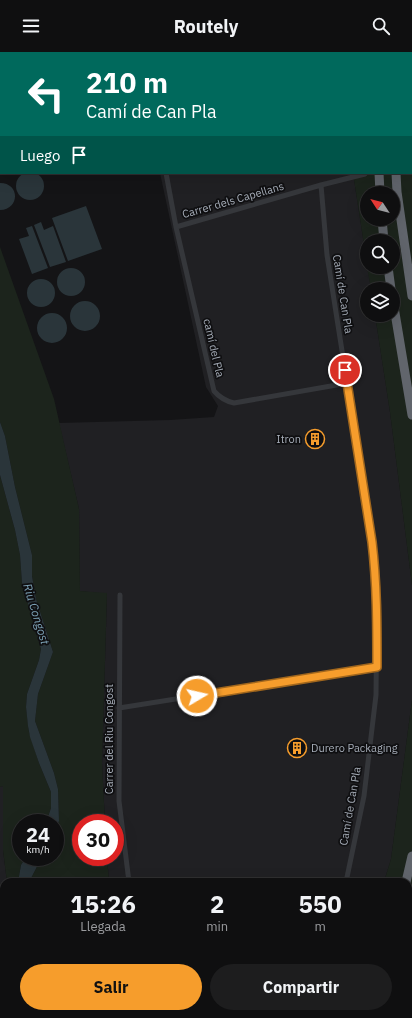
<!DOCTYPE html>
<html lang="es">
<meta charset="utf-8">
<style>
body{margin:0;font-family:"IBM Plex Sans",sans-serif;background:#1d1d1e;color:#f1f3f6;height:100vh;display:flex;flex-direction:column;font-size:15px;white-space:nowrap}
*{box-sizing:border-box;margin:0}
p{font-size:13px;color:#9b9c9f}
.icon{flex:none;width:22px;height:22px;fill:none;stroke:currentColor;stroke-width:2;stroke-linecap:round;stroke-linejoin:round}
.map{position:relative;flex:1;overflow:hidden}
.sheet{position:absolute;left:0px;top:826px;width:412px;height:140px;display:flex;flex-direction:column;background:#0f0f10;border-radius:12px 12px 0 0;box-shadow:0 4px 16px #0002,0 0 0 1px #2f2f30}
.sheet>*{flex:none}
.hud{position:absolute;left:0px;top:0px;width:412px;height:122px;box-shadow:0 4px 16px #0002,0 0 0 1px #2f2f30;background:#00695c;color:#fff;overflow:hidden}
.needle{width:26px;rotate:306deg}
.buttons{position:absolute;left:360px;top:134px;display:grid;gap:8px}
.buttons a{display:grid;place-items:center;width:40px;height:40px;border-radius:50%;background:#0f0f10;box-shadow:0 4px 16px #0002,0 0 0 1px #2f2f30;font-size:20px}
.speed{position:absolute;left:12px;top:762px;display:flex;gap:8px;font-size:20px;font-weight:700;text-align:center}
.speed>*{display:grid;place-content:center;width:52px;height:52px;border-radius:50%;background:#0f0f10;box-shadow:0 4px 16px #0002,0 0 0 1px #2f2f30;line-height:1}
.speed small{font-size:10px;font-weight:400}
.speed .limit{border:6px solid #d22;background:#fff;color:#111}
.pin{position:absolute;display:grid;place-items:center;width:34px;height:34px;color:#fff;margin:-17px;border:2px solid #fff;border-radius:50%;box-shadow:0 1px 4px #0007}
.me{position:absolute;width:44px;margin:-22px;rotate:81deg;stroke-linejoin:round;filter:drop-shadow(0 0 3px #0008)}
.turn{display:flex;align-items:center;gap:14px;height:84px;padding:0 20px;font-size:18px}
.turn .icon{width:52px;height:52px;stroke-width:2.5}
.turn b{display:block;font-size:28px;line-height:34px}
.then{display:flex;align-items:center;height:38px;padding:0 20px;background:#0003;gap:8px;font-size:15px}
.eta{display:flex;justify-content:space-evenly;align-items:center;height:68px;text-align:center}
.eta b{font-size:24px;font-weight:800;line-height:28px}
.button{display:flex;gap:8px;margin-top:auto;padding:8px 20px}
.button a{flex:1;height:46px;border-radius:24px;background:#f69d2c;color:#111;font-size:16px;font-weight:800;line-height:46px;text-align:center}
.button a+a{background:#1d1d1e;color:#f1f3f6}
header{display:flex;justify-content:space-between;align-items:center;height:52px;padding:0 20px;background:#0f0f10;font-size:18px;font-weight:800}
.map>svg:first-child{display:block}
</style>
<header><svg class="icon" aria-label="menu" viewBox="0 0 24 24"><path d="M4 6h16M4 12h16M4 18h16"/></svg>Routely<svg class="icon" aria-label="search" viewBox="0 0 24 24"><circle cx="10" cy="10" r="6"/><path d="M15 15l6 6"/></svg></header>
<div class="map">
<svg width="412" height="966" viewBox="0 0 412 966">
<rect width="100%" height="100%" fill="#141416"/>
<path fill="#202023" d="M162,0H346V1H161Z
M160,121H353L371,237H367V263H375L390,360L412,533V648L391,807L384,830H109L107,805H115V771H105L102,711L107,542L80,539L79,457L59,371L170,368L214,365L218,354L206,335Z
M3,734V798L7,830H4V962H32L33,966H0V735Z
M144,962H347L345,966H145Z"/>
<path fill="#1c241c" fill-rule="evenodd" d="M411,54L412,57V533L390,360L375,263H393V237H371L367,215H393V189H367V212L353,121H411ZM367,141H393V167H367Z
M0,195L54,347L79,457L80,539L107,541L102,711L105,771H81V805H107L109,830H29L42,805H55V778L59,769L58,737L54,721L35,669L38,642L53,600L36,547L32,524V503L15,435L5,384L0,370Z
M0,423L15,478L20,503L22,531L41,597L39,608L27,642L26,655L29,680L39,711L51,740V756L46,771H21V805H26L21,813L18,830H7L3,798V734L0,735Z
M412,648V934L408,946V830H384L391,807Z
M60,962H144L145,966H61Z"/>
<path fill="#2a353a" d="M16 134a14 14 0 1 1 28 0a14 14 0 1 1-28 0Z
M0,131C20,131 20,157 0,158Z
M86,154L102,197L68,209L52,166Z
M41,170L44,178L53,174L66,210L50,215L34,173Z
M32,174L48,216L32,222L19,187L29,184L26,176Z
M57 230a14 14 0 1 1 28 0a14 14 0 1 1-28 0Z
M27 241a14 14 0 1 1 28 0a14 14 0 1 1-28 0Z
M70 264a15 15 0 1 1 30 0a15 15 0 1 1-30 0Z
M37 276a15 15 0 1 1 30 0a15 15 0 1 1-30 0Z
M0,370L5,384L15,435L32,503V524L36,547L53,600L38,642L35,669L54,721L58,737L59,769L55,778V771H46L51,756V740L39,711L30,685L28,674L26,655L27,642L39,608L41,597L22,531L20,503L15,478L0,423Z
M26,805H42L29,830H18L21,813Z"/>
<g fill="none" stroke-linecap="round" stroke-linejoin="round">
<path stroke="#35373b" stroke-width="5" d="M168,0V1
M411,111H412
M166,121L176,175L214,339C220,346 225,349 234,351L348,331
M321,133L327,203L372,490L377,541L376,643L364,744L346,830
M176,175L321,133L365,122
M120,543L119,749L129,830
M119,656L377,615
M321,830L333,828L342,830
M0,941L4,951
M8,962L10,966
M157,962L158,966
M310,966L311,962
M407,966L412,949"/>
<path stroke="#61656c" stroke-width="9" d="M377,1V0
M392,1L393,0
M399,1V0
M379,121L380,141
M396,121L397,140L412,244
M382,167L384,189
M388,215L391,237
M393,249L412,363
M406,830L412,804
M408,909L412,894
M369,966L370,962
M390,966L391,962"/>
<path stroke="#484b50" stroke-width="2" stroke-dasharray="5 4" stroke-linecap="butt" d="M411,31L412,34
M411,46L412,49"/>
</g>
<g fill="none" stroke-linecap="round" stroke-linejoin="round">
<defs>
<path id="route" d="M197,644L377,615C377,573 377,532 372,490L345,318"/>
</defs>
<use href="#route" stroke="#a0661d" stroke-width="10"/>
<use href="#route" stroke="#f69d2c" stroke-width="7"/>
</g>
<defs>
<symbol id="building-ring" viewBox="-11 -11 22 22"><circle r="9.5" fill="#0f0f11" stroke="#f69d2c" stroke-width="1.5"/><path d="M-4-6H4V6H1V3H-1V6H-4ZM-2.5-4.3h1.7v1.8h-1.7ZM.8-4.3h1.7v1.8H.8ZM-2.5-1h1.7V.8h-1.7ZM.8-1h1.7V.8H.8Z" fill="#f69d2c"/></symbol>
</defs>
<g fill-rule="evenodd">
<use href="#building-ring" x="304" y="376" width="22" height="22"/>
<use href="#building-ring" x="286" y="685" width="22" height="22"/>
</g>
<g text-anchor="middle" stroke-width="3.5" stroke-linejoin="round" paint-order="stroke">
<g font-size="11" fill="#a5acb7" stroke="#0f0f11">
<text transform="translate(233 148) rotate(-16)" y="4">Carrer dels Capellans</text>
<text transform="translate(343 242) rotate(81)" y="4">Camí de Can Pla</text>
<text transform="translate(214 296) rotate(77)" y="4">camí del Pla</text>
<text transform="translate(109 687) rotate(-90)" y="4">Carrer del Riu Congost</text>
<text transform="translate(350 754) rotate(-80)" y="4">Camí de Can Pla</text>
</g>
<g font-size="11" fill="#a5acb7" stroke="#0f0f11" text-anchor="end">
<text x="301" y="391">Itron</text>
<text x="311" y="700" text-anchor="start">Durero Packaging</text>
</g>
<g font-size="12" font-style="italic" fill="#7b9fb3" stroke="#0f0f11">
<text transform="translate(36 562) rotate(73)" y="4">Riu Congost</text>
</g>
</g>
</svg>
<div class="buttons">
<a><svg class="needle" viewBox="-14 -14 28 28"><path d="M0-13l5 13h-10z" fill="#e53935"/><path d="M0 13l5-13h-10z" fill="#9b9c9f"/></svg></a>
<a><svg class="icon" aria-label="search" viewBox="0 0 24 24"><circle cx="10" cy="10" r="6"/><path d="M15 15l6 6"/></svg></a>
<a><svg class="icon" aria-label="layers" viewBox="0 0 24 24"><path d="M12 4l9 5-9 5-9-5zM3 14l9 5 9-5"/></svg></a>
</div>
<div class="speed"><div>24<small>km/h</small></div><div class="limit">30</div></div>
<div class="pin" style="left:345px;top:318px;background:#d93025"><svg class="icon" aria-label="arrive" viewBox="0 0 24 24"><path d="M6 21V4h12l-3 4 3 4H6"/></svg></div>
<svg class="me" style="left:197px;top:644px" viewBox="-20 -20 40 40"><circle r="17" fill="#f69d2c" stroke="#fff" stroke-width="3"/><path d="M0-11L8 9 0 5-8 9z" fill="#fff"/></svg>
<div class="hud">
<div class="turn"><svg class="icon" aria-label="left" viewBox="0 0 24 24"><path d="M17 20v-9H6M10 6l-5 5 5 5"/></svg><div><b>210 m</b>Camí de Can Pla</div></div>
<div class="then">Luego<svg class="icon" aria-label="arrive" viewBox="0 0 24 24"><path d="M6 21V4h12l-3 4 3 4H6"/></svg></div>
</div>
<section class="sheet">
<div class="eta">
<div><b>15:26</b><p>Llegada</p></div>
<div><b>2</b><p>min</p></div>
<div><b>550</b><p>m</p></div>
</div>
<div class="button"><a>Salir</a><a>Compartir</a></div>
</section>
</div>
